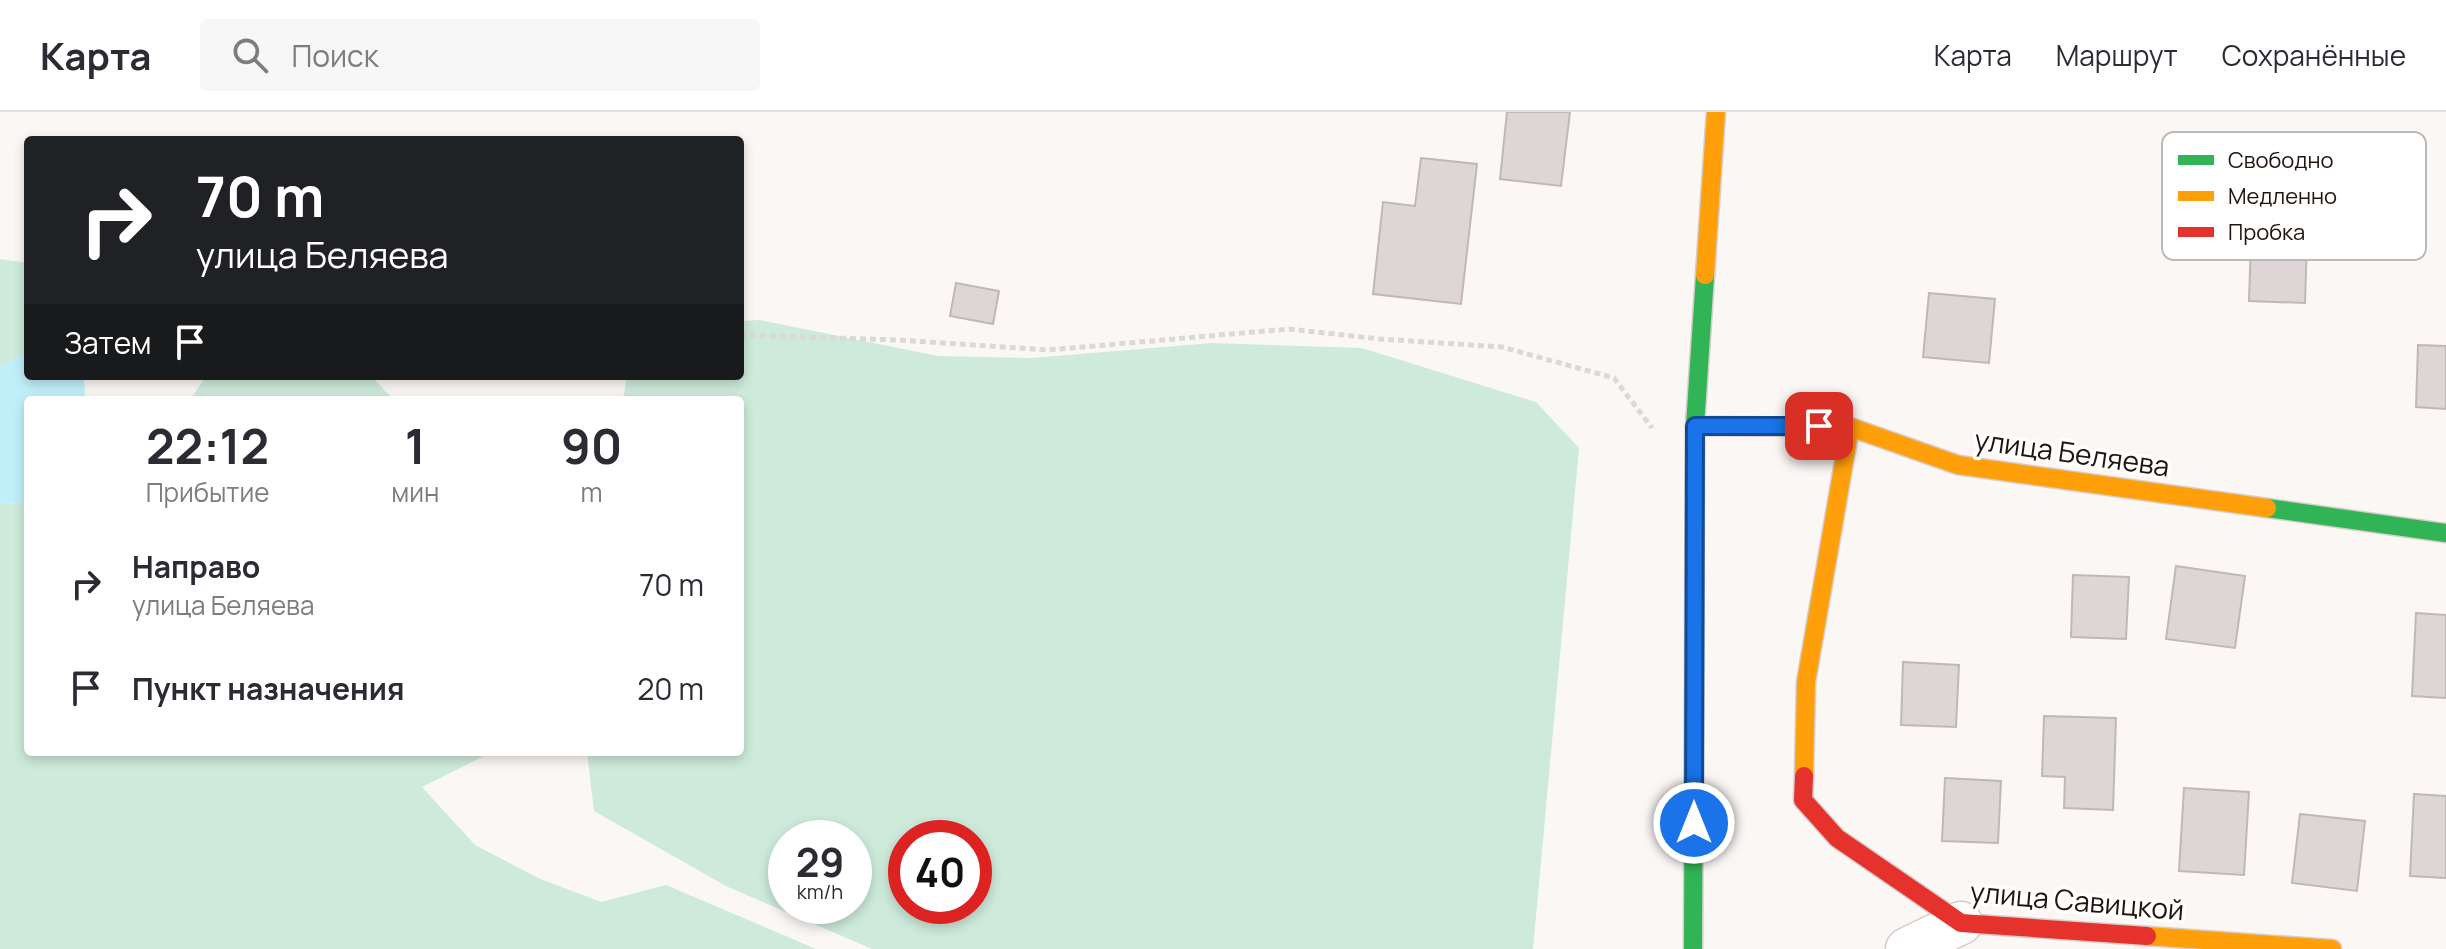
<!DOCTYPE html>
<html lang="ru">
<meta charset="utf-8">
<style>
body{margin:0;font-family:Manrope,sans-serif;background:#f7f7f7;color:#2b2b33;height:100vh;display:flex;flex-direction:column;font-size:30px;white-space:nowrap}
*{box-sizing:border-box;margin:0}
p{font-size:26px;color:#7c7c81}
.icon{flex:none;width:44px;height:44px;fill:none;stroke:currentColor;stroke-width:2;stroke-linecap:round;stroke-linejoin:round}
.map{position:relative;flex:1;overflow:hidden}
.side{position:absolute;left:24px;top:284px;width:720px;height:360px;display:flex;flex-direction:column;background:#fff;border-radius:8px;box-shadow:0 4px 12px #0003}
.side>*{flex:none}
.guide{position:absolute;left:24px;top:24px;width:720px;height:244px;border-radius:8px;box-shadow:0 4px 12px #0003;background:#202124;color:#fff;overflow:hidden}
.speed{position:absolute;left:768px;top:708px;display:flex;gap:16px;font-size:40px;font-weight:700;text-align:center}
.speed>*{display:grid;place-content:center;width:104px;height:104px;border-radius:50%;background:#fff;box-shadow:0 4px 12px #0003;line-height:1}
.speed small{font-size:20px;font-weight:400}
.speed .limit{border:12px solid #d22;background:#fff;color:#111}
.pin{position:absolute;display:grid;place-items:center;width:68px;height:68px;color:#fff;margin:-34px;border-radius:16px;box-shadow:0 4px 12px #0006}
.me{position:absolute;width:88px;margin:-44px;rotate:0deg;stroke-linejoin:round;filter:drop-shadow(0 0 6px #0008)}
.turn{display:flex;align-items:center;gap:28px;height:168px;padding:0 40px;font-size:36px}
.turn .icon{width:104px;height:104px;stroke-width:2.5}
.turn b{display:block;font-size:56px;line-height:68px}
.then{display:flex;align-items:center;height:76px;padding:0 40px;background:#0003;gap:16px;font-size:30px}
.eta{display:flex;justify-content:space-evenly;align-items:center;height:136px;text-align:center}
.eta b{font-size:48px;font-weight:700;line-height:56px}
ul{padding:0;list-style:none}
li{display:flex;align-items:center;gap:24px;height:104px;padding:0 40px}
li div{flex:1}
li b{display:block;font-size:30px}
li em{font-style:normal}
header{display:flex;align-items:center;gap:48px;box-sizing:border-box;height:112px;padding:0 40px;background:#fff;border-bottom:2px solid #e1e1e2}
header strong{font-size:38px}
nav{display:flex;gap:44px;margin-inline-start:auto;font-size:28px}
.search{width:560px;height:72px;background:#f7f7f7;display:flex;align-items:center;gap:20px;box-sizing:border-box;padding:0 28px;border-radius:8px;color:#7c7c81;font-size:30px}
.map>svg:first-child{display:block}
</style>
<header>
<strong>Карта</strong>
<div class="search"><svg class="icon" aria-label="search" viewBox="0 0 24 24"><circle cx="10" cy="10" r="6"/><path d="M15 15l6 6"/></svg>Поиск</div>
<nav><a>Карта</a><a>Маршрут</a><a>Сохранённые</a></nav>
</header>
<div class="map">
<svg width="2446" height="837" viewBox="0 0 2446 837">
<rect width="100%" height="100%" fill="#fbf7f5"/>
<path fill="#cdeada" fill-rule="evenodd" d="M0,147L28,151V239L0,255Z
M760,208L938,244L1032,246L1212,231L1362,236L1536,290L1579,336L1533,837H872L726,774L594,699L587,640H740V288H623L627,264H740V209ZM786,726H854V794H786ZM906,726H974V794H906Z
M206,264H371L394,288H190Z
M28,391V640H492L422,675L475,733L538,766L601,790L666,773L816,837H0V392Z"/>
<path fill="#c1eff9" d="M28,239V264H84L85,288H28V391L0,392V255Z"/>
<path fill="#ded5d7" stroke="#c0b7b9" stroke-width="2" d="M1507,0H1570L1561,74L1500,67Z
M1421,46L1477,52L1461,192L1373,182L1383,90L1415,94Z
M2251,127L2307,129L2305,191L2249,189Z
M956,171L999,179L993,212L950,204Z
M1929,181L1995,187L1989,251L1923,245Z
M2418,233L2446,234V297L2416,295Z
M2176,454L2245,464L2235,536L2166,527Z
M2073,463L2129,465L2126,527L2071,525Z
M2416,501L2446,503V586L2412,584Z
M1903,550L1959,553L1956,615L1901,613Z
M2044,604L2116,606L2113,698L2064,696L2065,665L2042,664Z
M1945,666L2001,669L1998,731L1942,729Z
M2184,676L2249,680L2244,763L2179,759Z
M2414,682L2446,684V766L2410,764Z
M2300,702L2365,709L2357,779L2292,771Z"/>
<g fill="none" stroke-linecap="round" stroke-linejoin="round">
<defs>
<path id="street" d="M1907,837L1961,811"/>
<path id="fast" d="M2267,396L2446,421
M1693,837L1695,314L1705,163"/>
<path id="slow" d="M1705,163L1716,0
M1695,314L1850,315L1958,353L2267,396
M1804,664L1806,570L1850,315
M2147,824L2332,837"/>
<path id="jam" d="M1804,664L1803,688L1837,726L1961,811L2147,824"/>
</defs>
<use href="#street" stroke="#d6cdc9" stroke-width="45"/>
<use href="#fast" stroke="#d6cdc9" stroke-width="21"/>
<use href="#slow" stroke="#d6cdc9" stroke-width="21"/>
<use href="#jam" stroke="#d6cdc9" stroke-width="21"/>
<path stroke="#dbd9d8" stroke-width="5" stroke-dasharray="6 4" stroke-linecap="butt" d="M740,223L898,228L1048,238L1289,217L1380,227L1502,235L1614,266L1652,316"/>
<use href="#street" stroke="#fefefe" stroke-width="42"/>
<use href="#fast" stroke="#30b455" stroke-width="18"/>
<use href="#slow" stroke="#ff9f0a" stroke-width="18"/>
<use href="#jam" stroke="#e5322d" stroke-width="18"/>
</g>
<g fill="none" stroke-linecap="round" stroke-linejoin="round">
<defs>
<path id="route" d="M1694,711L1695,314H1819"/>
</defs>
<use href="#route" stroke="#114b97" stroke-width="20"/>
<use href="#route" stroke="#1a73e8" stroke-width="14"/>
</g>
<g text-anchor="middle" stroke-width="7" stroke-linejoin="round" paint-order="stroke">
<g font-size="28" fill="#21140e" stroke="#fff">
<text transform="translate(2072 341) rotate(8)" y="10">улица Беляева</text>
<text transform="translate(2077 789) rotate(5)" y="10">улица Савицкой</text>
</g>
</g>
<rect x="2162" y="20" width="264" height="128" rx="12" fill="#fff" stroke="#bcb8b7" stroke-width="2"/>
<rect x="2178" y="43" width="36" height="10" fill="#30b455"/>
<rect x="2178" y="79" width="36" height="10" fill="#ff9f0a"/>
<rect x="2178" y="115" width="36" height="10" fill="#e5322d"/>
<g font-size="22" fill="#21140e">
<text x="2228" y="56">Свободно</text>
<text x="2228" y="92">Медленно</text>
<text x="2228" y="128">Пробка</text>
</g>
</svg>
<div class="speed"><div>29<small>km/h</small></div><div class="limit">40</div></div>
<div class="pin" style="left:1819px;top:314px;background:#d93025"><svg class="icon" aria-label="arrive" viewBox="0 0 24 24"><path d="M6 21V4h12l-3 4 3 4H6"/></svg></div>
<svg class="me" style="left:1694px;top:711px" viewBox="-20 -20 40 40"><circle r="17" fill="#1a73e8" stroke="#fff" stroke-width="3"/><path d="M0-11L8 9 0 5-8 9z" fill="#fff"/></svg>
<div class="guide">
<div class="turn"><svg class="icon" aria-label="right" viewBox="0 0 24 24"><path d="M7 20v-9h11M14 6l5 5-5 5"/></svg><div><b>70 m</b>улица Беляева</div></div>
<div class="then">Затем<svg class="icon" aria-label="arrive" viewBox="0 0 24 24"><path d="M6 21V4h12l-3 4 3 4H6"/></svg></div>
</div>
<section class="side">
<div class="eta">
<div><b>22:12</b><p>Прибытие</p></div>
<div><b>1</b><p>мин</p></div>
<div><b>90</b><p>m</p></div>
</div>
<ul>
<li><svg class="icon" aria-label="right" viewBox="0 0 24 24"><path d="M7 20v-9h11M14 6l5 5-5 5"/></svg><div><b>Направо</b><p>улица Беляева</p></div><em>70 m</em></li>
<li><svg class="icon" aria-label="arrive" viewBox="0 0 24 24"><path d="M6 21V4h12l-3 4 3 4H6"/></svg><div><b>Пункт назначения</b></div><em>20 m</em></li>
</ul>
</section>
</div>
